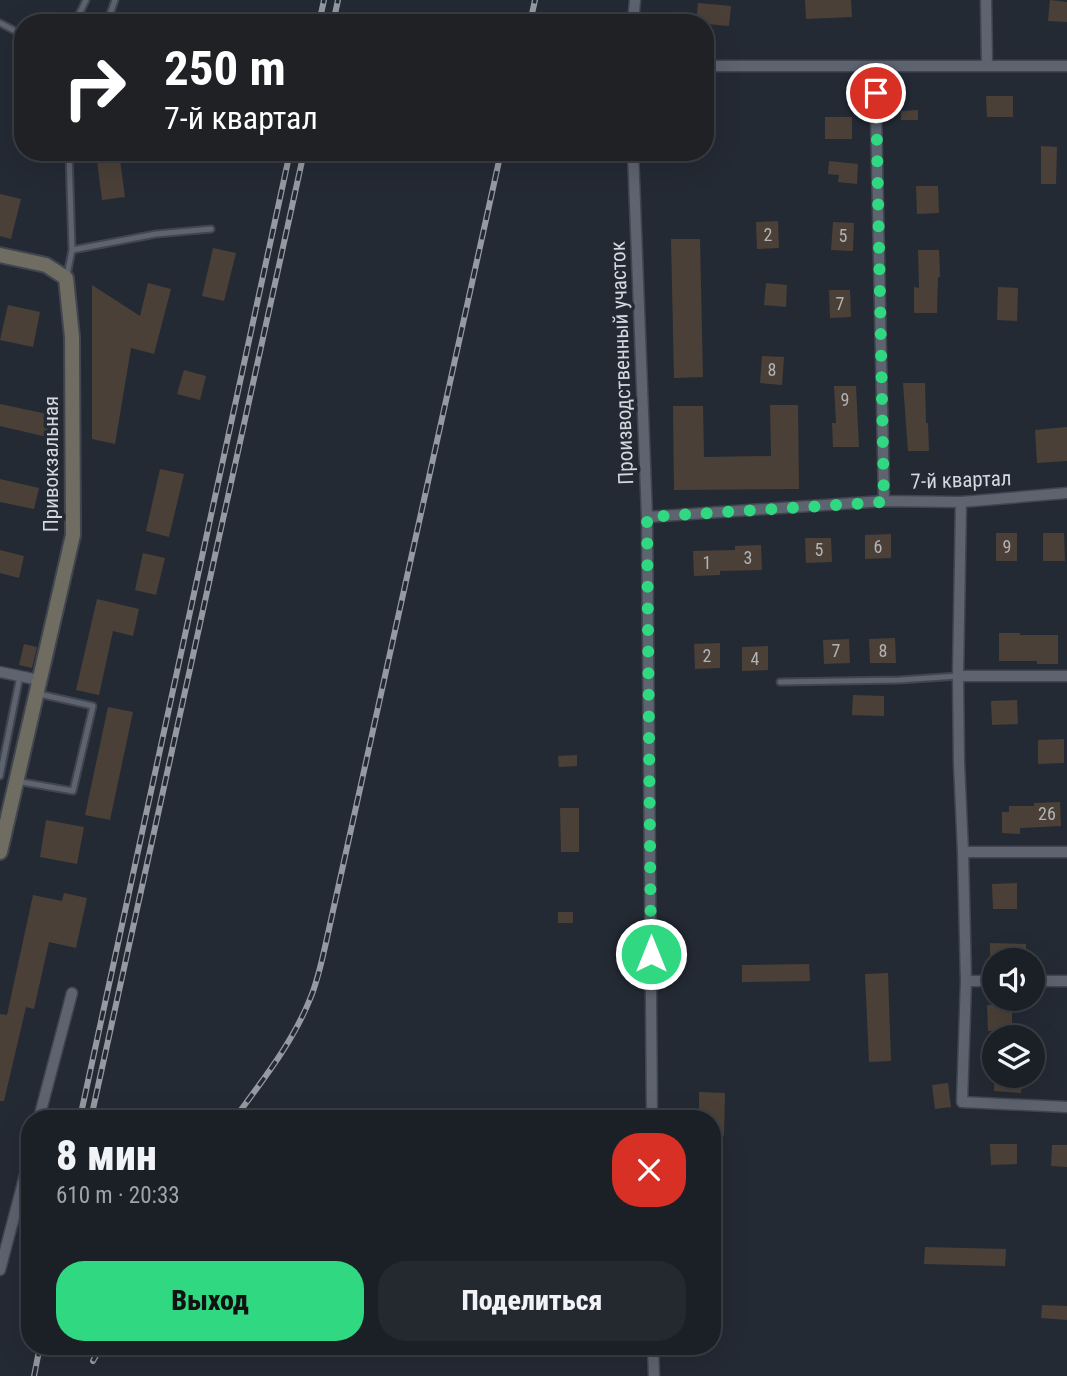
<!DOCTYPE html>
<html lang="ru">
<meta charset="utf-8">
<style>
body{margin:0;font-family:"Roboto Condensed",sans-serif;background:#24282f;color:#f1f3f6;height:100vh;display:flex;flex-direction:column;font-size:26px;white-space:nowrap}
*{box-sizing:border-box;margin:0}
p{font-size:23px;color:#a0a3a7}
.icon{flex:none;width:38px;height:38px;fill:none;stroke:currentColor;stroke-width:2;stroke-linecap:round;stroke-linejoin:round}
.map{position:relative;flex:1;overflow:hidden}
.side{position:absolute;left:21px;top:1110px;width:700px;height:245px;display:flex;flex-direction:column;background:#1b2027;border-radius:28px;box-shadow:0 7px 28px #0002,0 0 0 2px #393e44}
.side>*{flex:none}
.guide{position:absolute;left:14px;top:14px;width:700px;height:147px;border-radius:28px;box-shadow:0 7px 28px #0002,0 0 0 2px #393e44;background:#202124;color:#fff;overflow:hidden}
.fabs{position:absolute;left:982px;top:948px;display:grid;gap:14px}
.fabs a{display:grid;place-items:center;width:63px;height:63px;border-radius:50%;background:#1b2027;box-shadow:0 7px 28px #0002,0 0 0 2px #393e44;font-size:35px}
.pin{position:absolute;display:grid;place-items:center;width:60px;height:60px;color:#fff;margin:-30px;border:4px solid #fff;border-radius:50%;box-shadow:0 2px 7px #0007}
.me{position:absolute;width:77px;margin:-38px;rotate:0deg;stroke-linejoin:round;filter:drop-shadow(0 0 5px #0008)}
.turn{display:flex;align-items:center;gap:24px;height:147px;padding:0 35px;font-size:32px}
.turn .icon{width:91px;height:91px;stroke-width:2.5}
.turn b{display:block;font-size:49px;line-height:60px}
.round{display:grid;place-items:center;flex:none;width:74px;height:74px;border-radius:28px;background:#24282f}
.head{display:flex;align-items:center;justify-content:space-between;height:119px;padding:0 35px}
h1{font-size:42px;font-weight:800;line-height:52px}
.primary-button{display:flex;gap:14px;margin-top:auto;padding:14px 35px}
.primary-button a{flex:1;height:80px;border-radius:28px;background:#31d882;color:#111;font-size:28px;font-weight:800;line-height:80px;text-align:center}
.primary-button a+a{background:#24282f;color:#f1f3f6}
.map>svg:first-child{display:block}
</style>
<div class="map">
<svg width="1067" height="1376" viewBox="0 0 1067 1376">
<rect width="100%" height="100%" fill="#242a34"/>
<path fill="#4a4037" d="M805,0H851L852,17L806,19Z
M1050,0L1067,2V22L1048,21Z
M698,3L731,6L729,26L696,23Z
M986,96H1013V117H987Z
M918,110V120H901V111Z
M825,117H852V139H825Z
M1041,146L1057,147L1056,184H1041Z
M96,152H119L125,197L102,200Z
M829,161L858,164L857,184L838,182L839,175L828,174Z
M916,186H938L939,213L917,214Z
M0,194L21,199L11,239L0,236Z
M778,221L779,248L757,249L756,222Z
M833,222L854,223L853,251L831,250Z
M671,239H700L703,377L674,378Z
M213,248L236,253L224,301L202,296Z
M918,250H939L940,277H938L937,313H914V287L919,288Z
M148,283L171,289L154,354L131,348L115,444L92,439V285L140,316Z
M766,283L787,285L786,307L764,305Z
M998,287L1018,288L1017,321L997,320Z
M829,290H850L851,317L830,318Z
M8,305L40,312L33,347L0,340Z
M762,356L784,357L782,385L760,383Z
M184,370L206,376L200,400L177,394Z
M903,383H925L926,423H928L929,451H908Z
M834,386H856L859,447H833L832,423H836Z
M0,404L52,415L47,437L0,426Z
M770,405H798L799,489L674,490L673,406H703L704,457L771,456Z
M1067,427V461L1037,463L1035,430Z
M160,469L184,474L169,537L146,531Z
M0,479L39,488L34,509L0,502Z
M996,533H1017V561H996Z
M1043,533H1064L1065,561H1043Z
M891,534V558L865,559V535Z
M805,538H831L832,562L806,563Z
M761,545L762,570L720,571V575L694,576L693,551L735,550V546Z
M0,550L24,556L19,578L0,573Z
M143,553L165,558L156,595L135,590Z
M97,599L139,609L133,636L113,631L99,695L76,690Z
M999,633H1020V635H1058V664H1037V661H999Z
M895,638L896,663H870L869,639Z
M849,639L850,663L824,664L823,640Z
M720,643V668L695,669L694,644Z
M24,644L37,647L32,668L19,665Z
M768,646V670L742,671V647Z
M853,695L884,696V716L852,715Z
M1017,700L1018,724L992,725L991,701Z
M108,707L133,712L110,820L85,815Z
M1064,739V763L1038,764V740Z
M577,755V766L559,767L558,756Z
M1060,802L1061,826L1020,828V834L1002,833V812H1009V806H1034V803Z
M560,808H579V852H561Z
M46,820L84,827L77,864L40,857Z
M1017,883V909H993L992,884Z
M64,893L87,898L76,948L49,942L34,1009L26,1007L4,1101H0V1014L7,1015L33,895L62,901Z
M558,912H573V923H558Z
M990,943L1026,944V956H1017V961H990Z
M809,964L810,981L742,982V965Z
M888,973L891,1061L869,1062L865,974Z
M1012,1004V1030L988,1031L987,1005Z
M995,1076H1022L1021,1093L994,1091Z
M948,1083L951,1107L935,1109L932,1085Z
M699,1092L725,1093L724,1136H712V1118H699Z
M990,1144H1017V1164L991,1165Z
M1052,1145H1067V1167L1051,1166Z
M925,1247L1006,1249L1005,1266L924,1264Z
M1042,1305L1067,1306V1320L1041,1318Z"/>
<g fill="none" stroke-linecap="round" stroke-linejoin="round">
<defs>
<path id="lane" d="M0,23L23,35
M75,23L86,0
M107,23L115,0
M72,250L156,234L211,229
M67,275L72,250L69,152
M780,682L899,680L958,676
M0,776L20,676
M16,781L73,791L93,706L39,694"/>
<path id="street" d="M986,0L987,65
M633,23L635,0
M705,66H1067
M875,66L884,501
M633,152L647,517L652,1118
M961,502L958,676L959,763L963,852L966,981L962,1102L1067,1107
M647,517L884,501L961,502L1067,493
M0,672L39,680
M958,676H1067
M963,852H1067
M966,981H994
M1032,981H1067
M39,1118L72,993
M0,1270L30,1156
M653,1346L654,1376"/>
<path id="secondary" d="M0,255L46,265L66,278L72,337L73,535L0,852"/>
</defs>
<use href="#lane" stroke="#41454f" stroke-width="9"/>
<use href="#street" stroke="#41454f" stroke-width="13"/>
<use href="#secondary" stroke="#41454f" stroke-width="18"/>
<use href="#lane" stroke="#5d636f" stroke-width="5"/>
<use href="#street" stroke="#5d636f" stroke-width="10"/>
<use href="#secondary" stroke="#6f6c61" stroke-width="14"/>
<defs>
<path id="rail" d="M319,23L324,0
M333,23L338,0
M530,23L535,0
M80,1118L290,152
M91,1118L304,152
M235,1118C262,1081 293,1042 310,999C317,983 321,964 325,947L501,152
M93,1361L101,1346
M34,1376L40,1346"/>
</defs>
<use href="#rail" stroke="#959aa2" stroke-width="6"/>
<use href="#rail" stroke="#242a34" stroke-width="3.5" stroke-dasharray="10" stroke-linecap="butt"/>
</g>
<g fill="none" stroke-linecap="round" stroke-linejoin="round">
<path stroke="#31d882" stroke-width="12" stroke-dasharray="0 21.6" d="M651,954L647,517L884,502L876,93"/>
</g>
<g text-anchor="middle" stroke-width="7" stroke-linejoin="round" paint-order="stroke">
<g font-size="18" fill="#b2b2b5">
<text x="768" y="241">2</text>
<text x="843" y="242">5</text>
<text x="840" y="310">7</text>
<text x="772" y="376">8</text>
<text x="845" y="406">9</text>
<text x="878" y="553">6</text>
<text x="1007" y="553">9</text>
<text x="819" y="556">5</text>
<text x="748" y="564">3</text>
<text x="707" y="569">1</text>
<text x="836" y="657">7</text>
<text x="883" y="657">8</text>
<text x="707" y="662">2</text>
<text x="755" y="665">4</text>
<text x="1047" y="820">26</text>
</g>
<g font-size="21" fill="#d4d8df" stroke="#242a34">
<text transform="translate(622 363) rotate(-92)" y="7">Производственный участок</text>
<text transform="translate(51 464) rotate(-90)" y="7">Привокзальная</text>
<text transform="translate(961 480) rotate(-2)" y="7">7-й квартал</text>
</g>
</g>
</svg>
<div class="fabs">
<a><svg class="icon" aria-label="sound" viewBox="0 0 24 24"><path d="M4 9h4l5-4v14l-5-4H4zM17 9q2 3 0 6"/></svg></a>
<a><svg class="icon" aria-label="layers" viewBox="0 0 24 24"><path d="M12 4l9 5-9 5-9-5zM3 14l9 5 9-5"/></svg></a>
</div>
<div class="pin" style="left:876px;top:93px;background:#d93025"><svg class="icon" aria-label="arrive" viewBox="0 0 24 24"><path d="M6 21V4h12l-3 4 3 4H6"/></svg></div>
<svg class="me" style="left:651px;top:954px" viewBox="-20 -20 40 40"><circle r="17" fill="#31d882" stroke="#fff" stroke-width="3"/><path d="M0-11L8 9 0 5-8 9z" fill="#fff"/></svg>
<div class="guide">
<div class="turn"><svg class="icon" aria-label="right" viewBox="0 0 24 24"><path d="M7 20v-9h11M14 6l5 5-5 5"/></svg><div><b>250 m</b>7-й квартал</div></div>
</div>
<section class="side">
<div class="head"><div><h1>8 мин</h1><p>610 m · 20:33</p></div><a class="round" style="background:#d93025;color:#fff"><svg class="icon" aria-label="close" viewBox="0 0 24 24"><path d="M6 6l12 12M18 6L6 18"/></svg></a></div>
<div class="primary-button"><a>Выход</a><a>Поделиться</a></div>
</section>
</div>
